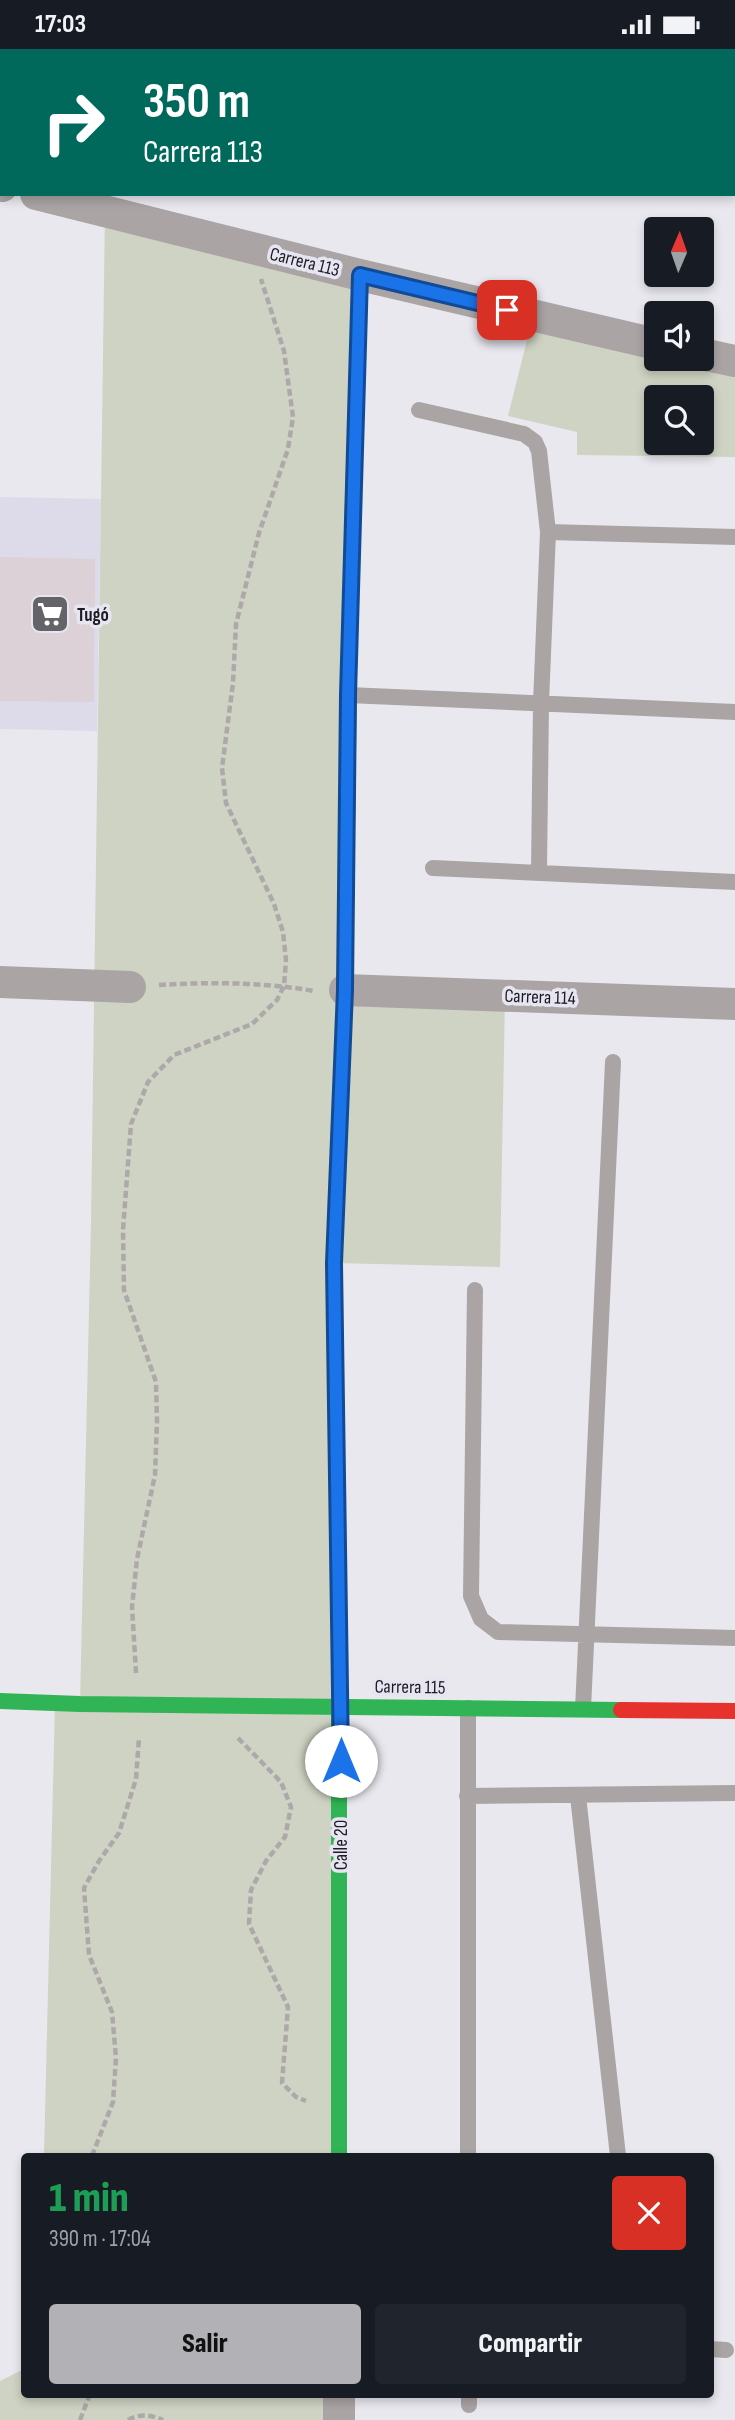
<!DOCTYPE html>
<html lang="es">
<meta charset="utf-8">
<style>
body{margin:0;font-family:"Sofia Sans Condensed",sans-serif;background:#20242c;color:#f1f3f6;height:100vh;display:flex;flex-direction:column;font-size:26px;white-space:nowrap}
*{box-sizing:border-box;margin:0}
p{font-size:23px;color:#9ea1a6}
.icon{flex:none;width:38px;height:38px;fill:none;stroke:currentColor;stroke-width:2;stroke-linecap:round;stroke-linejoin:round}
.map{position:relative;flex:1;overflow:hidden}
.sheet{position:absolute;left:21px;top:2104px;width:693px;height:245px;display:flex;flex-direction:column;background:#171b24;border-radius:7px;box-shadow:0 4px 10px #0003}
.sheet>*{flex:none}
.banner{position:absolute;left:0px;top:0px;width:735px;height:147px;box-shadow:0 4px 10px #0003;background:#00695c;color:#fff;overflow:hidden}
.needle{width:46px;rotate:2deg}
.buttons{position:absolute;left:644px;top:168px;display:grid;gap:14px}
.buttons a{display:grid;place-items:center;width:70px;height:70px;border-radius:7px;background:#171b24;box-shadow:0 4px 10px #0003;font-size:35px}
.pin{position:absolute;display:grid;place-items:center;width:60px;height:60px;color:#fff;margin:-30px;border-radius:14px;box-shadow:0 4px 10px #0006}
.me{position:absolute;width:77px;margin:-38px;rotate:0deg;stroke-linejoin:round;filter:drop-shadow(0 0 5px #0008)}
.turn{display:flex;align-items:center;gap:24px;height:147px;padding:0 28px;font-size:32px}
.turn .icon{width:91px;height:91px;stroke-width:2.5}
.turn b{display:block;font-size:49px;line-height:60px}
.round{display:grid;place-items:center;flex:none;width:74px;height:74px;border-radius:7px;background:#20242c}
.head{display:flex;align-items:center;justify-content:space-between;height:119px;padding:0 28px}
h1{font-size:42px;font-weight:800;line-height:52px;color:#1e9e55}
.cta{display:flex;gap:14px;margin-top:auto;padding:14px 28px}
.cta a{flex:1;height:80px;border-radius:7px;background:#b2b2b6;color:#111;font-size:28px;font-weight:800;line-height:80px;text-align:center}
.cta a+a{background:#20242c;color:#f1f3f6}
.status{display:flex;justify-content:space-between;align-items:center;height:49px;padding:0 35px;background:#171b24;direction:ltr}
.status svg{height:19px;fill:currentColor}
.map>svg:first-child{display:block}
</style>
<div class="status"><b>17:03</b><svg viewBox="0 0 49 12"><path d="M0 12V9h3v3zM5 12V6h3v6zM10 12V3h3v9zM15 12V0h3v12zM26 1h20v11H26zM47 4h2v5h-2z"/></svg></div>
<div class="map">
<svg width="735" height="2371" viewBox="0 0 735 2371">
<rect width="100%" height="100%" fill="#e9e8ef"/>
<path fill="#dddbe9" d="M0,448L101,450L97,682L0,680Z"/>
<path fill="#ced3c3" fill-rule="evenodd" d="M105,162L360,226L345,941L505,946L500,1218L335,1214L339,2107H44L55,1653L80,1654L91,1175Z
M533,267L656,310L735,312V408L577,406V383L508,367ZM656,348H702V394H656Z
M24,2320V2345H339V2371H0V2332Z"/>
<path fill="#dbd1d7" d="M0,508L95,510L94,653L0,652Z"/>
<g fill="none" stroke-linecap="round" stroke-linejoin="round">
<path stroke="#ada8aa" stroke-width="4.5" stroke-dasharray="7 3.5" stroke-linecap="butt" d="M159,936C210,933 263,933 314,942
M136,1624L132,1558L137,1510L155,1426L157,1372L156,1333L124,1241L123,1181L131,1075L148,1033L174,1006L252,975L277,951L284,937L286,911L283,883L274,855L226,754L222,719L233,634L236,575L259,484L288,400L293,368L284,302L261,230
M238,1689L281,1733L291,1758L285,1788L266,1812L251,1841L249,1875L288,1958L282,2034L296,2048L306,2052
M92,2107L113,2053L116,2009L112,1963L89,1906L84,1839L99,1812L119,1784L136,1730L139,1689
M80,2371L90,2345
M128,2371C140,2364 152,2366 163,2371"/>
<path stroke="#aaa5a4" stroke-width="16" d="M419,361L524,385L535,393L539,402L548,483L541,654L539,822
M548,483L735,488
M348,646L735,663
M433,819L735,833
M475,1241L471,1547L481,1570L498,1583L735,1589
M583,1660L613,1013
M467,1747L735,1744
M578,1747L618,2107
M468,2107V1659
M710,2300L726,2301
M469,2345V2356"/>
<path stroke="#aaa5a4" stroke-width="32" d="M0,136L2,137
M36,145L360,226L656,295
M702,305L735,312
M0,933L130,938
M345,941L735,955
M339,2345V2371"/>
<path stroke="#30b455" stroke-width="16" d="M353,454L360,226
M335,1269L334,1214L345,941L349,620
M0,1652L80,1655L621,1661
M339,2107V1561"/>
<path stroke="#e5322d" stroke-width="16" d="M349,620L353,454
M335,1269L339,1561
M621,1661L735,1662"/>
</g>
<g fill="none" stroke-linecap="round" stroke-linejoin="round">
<defs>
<path id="route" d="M341,1712L334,1214L345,941L348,646L360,226L507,261"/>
</defs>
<use href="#route" stroke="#114b97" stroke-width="18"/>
<use href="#route" stroke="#1a73e8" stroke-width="12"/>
</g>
<defs>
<symbol id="supermarket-square" viewBox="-11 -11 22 22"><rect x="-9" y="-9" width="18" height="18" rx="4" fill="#646368" stroke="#e7e5f2"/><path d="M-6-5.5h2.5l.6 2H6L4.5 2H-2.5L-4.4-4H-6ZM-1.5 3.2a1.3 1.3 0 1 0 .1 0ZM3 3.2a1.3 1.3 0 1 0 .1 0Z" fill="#fff"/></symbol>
</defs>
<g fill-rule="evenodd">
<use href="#supermarket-square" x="28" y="543" width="44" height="44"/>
</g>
<g text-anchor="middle" stroke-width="7" stroke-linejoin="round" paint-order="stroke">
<g font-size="19" fill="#1d1c20" stroke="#e7e5f2">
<text transform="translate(305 212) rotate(14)" y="7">Carrera 113</text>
<text transform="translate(540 947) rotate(2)" y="7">Carrera 114</text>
<text transform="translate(410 1637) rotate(1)" y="7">Carrera 115</text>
<text transform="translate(340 1796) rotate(-90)" y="7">Calle 20</text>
</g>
<g font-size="19" font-weight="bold" fill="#1d1c20" stroke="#e7e5f2" text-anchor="start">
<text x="77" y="572">Tugó</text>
</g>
</g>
</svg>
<div class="buttons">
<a><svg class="needle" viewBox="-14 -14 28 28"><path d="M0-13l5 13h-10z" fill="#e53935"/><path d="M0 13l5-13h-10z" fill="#9ea1a6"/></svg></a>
<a><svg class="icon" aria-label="sound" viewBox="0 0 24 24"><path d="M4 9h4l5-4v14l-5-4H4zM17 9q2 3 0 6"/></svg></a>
<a><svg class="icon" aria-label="search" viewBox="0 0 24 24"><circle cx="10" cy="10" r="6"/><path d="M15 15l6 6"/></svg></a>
</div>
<div class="pin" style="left:507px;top:261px;background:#d93025"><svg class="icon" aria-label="arrive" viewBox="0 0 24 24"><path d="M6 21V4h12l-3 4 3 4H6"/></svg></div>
<svg class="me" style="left:341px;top:1712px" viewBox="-20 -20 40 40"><circle r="19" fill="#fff"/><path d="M0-13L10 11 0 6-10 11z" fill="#1a73e8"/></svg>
<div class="banner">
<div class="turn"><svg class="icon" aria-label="right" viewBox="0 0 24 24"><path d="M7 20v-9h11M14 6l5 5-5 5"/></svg><div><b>350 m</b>Carrera 113</div></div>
</div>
<section class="sheet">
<div class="head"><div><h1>1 min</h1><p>390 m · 17:04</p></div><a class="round" style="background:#d93025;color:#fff"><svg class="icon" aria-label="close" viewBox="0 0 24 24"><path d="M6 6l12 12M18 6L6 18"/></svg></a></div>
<div class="cta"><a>Salir</a><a>Compartir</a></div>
</section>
</div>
